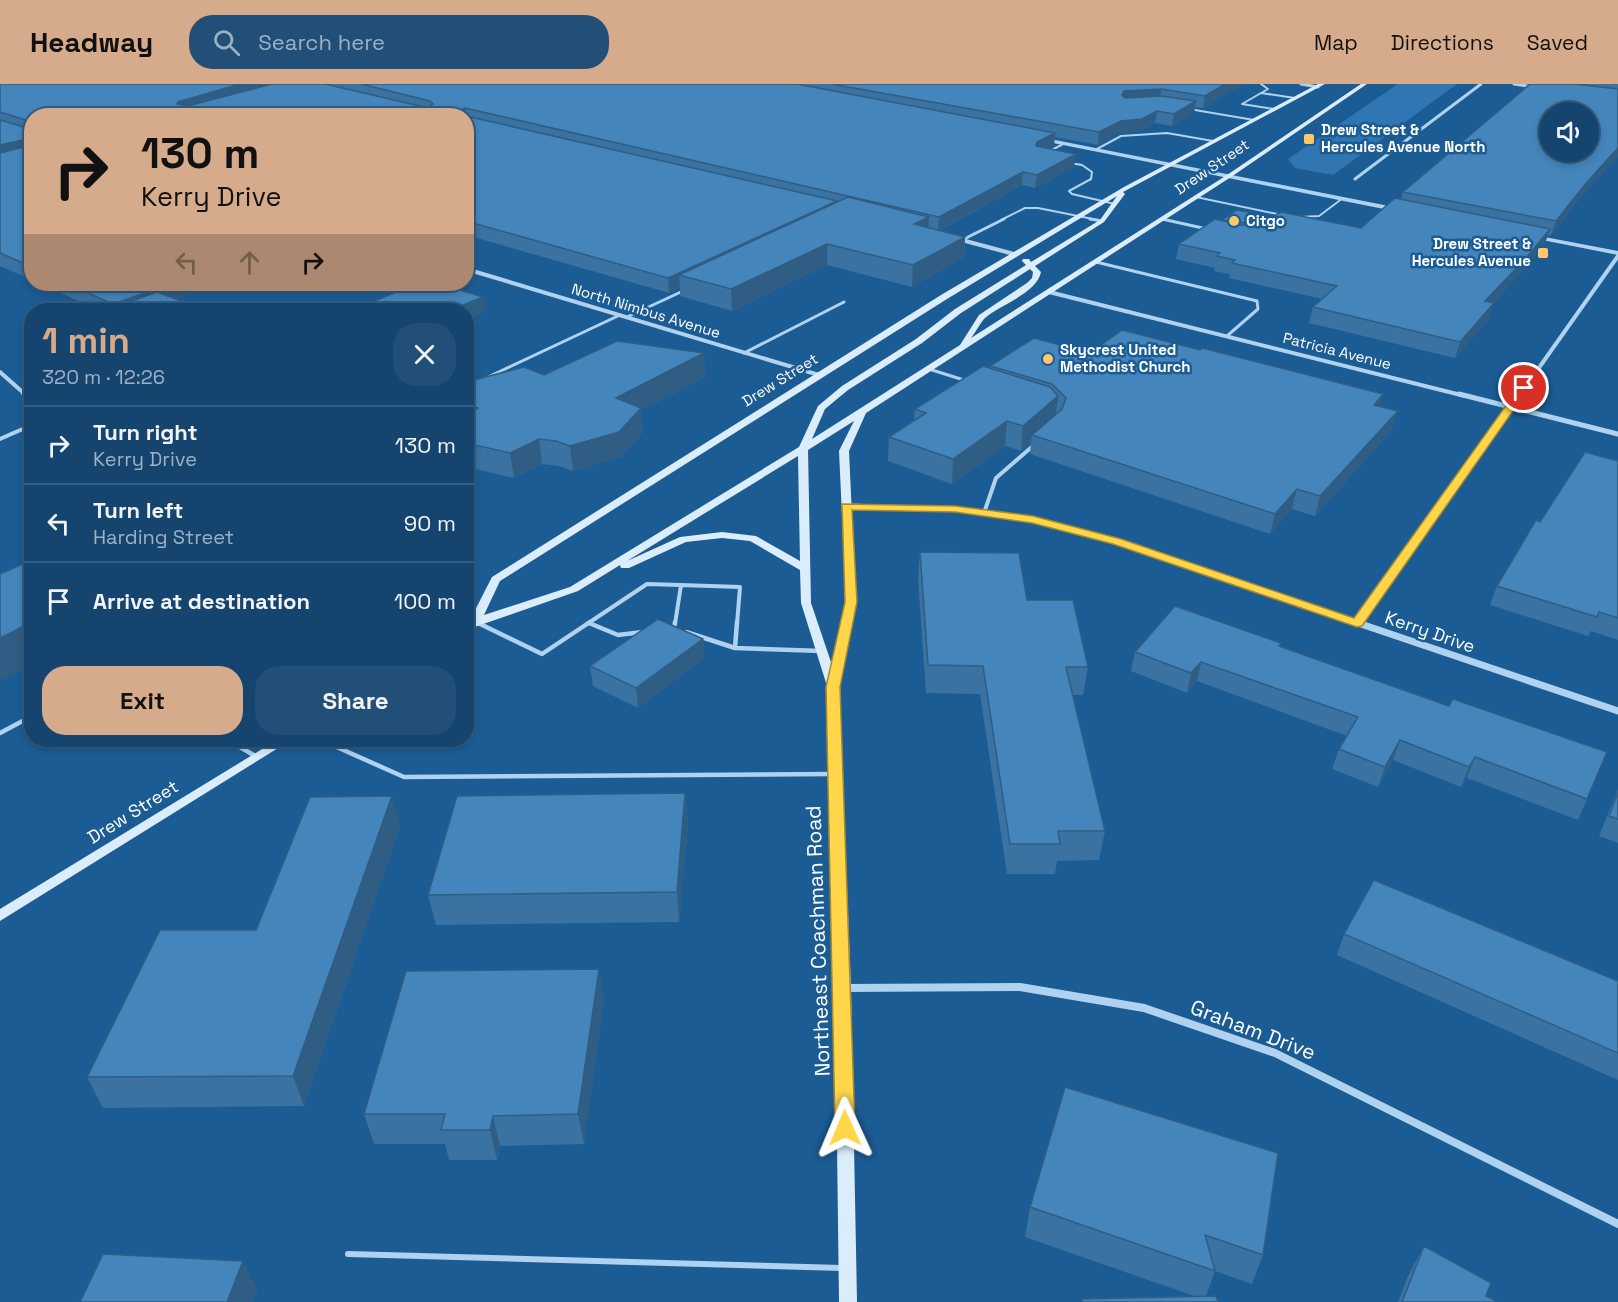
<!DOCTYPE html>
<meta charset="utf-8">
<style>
body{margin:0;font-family:"Space Grotesk",sans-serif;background:#224f77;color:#f1f3f6;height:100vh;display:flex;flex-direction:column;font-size:22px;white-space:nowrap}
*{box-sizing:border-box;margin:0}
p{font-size:20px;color:#9db1c3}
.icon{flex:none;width:33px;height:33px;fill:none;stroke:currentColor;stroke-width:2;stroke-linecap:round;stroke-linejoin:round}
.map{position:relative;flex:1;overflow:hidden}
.panel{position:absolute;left:24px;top:219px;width:450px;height:444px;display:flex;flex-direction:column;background:#15456f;border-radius:24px;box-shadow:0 3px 9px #0003,0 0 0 2px #345d82}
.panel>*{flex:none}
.banner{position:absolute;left:24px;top:24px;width:450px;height:183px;border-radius:24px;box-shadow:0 3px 9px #0003,0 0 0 2px #345d82;background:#d6ab8b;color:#111;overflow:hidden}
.controls{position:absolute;left:1539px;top:18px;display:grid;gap:12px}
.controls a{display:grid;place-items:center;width:60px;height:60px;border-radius:50%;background:#15456f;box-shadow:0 3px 9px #0003,0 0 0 2px #345d82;font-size:30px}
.pin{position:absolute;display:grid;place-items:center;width:51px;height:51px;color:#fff;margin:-26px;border:3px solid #fff;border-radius:50%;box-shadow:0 2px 6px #0007}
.me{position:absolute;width:66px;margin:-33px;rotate:359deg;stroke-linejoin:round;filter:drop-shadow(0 0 4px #0008)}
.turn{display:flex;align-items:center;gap:21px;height:126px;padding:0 18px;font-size:27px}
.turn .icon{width:78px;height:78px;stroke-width:2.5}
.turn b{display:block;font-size:42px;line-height:51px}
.lanes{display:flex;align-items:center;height:57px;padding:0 18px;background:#0003;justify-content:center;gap:30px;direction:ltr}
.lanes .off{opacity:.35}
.round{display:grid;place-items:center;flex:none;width:63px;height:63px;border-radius:24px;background:#224f77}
.overview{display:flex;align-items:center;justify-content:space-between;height:102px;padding:0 18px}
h1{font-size:36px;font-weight:700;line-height:45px;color:#d6ab8b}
.action{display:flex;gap:12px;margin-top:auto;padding:12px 18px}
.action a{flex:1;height:69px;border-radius:24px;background:#d6ab8b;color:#111;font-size:24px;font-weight:700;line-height:69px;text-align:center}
.action a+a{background:#224f77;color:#f1f3f6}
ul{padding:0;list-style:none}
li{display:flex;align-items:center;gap:18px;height:78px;padding:0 18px;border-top:2px solid #345d82}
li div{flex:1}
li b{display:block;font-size:22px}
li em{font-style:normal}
header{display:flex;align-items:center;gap:36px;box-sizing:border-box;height:84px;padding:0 30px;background:#d6ab8b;color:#111}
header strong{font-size:28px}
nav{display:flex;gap:33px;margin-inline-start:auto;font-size:21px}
.search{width:420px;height:54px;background:#224f77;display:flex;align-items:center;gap:15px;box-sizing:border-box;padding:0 21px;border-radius:24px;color:#9db1c3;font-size:22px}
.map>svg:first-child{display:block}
</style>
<header>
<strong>Headway</strong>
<div class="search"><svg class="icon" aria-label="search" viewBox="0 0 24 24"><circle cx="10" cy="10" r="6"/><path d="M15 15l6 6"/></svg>Search here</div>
<nav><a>Map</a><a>Directions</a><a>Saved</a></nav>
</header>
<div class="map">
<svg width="1618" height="1218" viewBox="0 0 1618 1218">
<rect width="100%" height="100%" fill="#1c5c94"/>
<path fill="#3076b2" d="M1398,0H1457L1333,91L1295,84L1288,75Z"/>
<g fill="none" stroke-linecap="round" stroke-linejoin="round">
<path stroke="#aed2ef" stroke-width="2" d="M1261,0L1268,5L1242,20L1274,25
M1261,9L1295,14
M1189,25L1254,36
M1097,65L1121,52L1167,49L1213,57
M1048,68L1065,59
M1070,79L1082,81L1092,88L1091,95L1069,107L1072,110L1115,120
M1196,113L1282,131
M1300,133L1319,132L1343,114
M1162,135L1167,136
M1001,136L1025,124H1038L1098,136"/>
<path stroke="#aed2ef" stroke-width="3" d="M1090,135L1102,137
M1162,135L1207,145
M962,156L1004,135
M1096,178L1257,217L1258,225L1227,252
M627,233L683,207
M744,269L844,218
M929,285L967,297
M486,294L620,231"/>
<path stroke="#aed2ef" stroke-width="4" d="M0,355L32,341
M984,429L996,394L1034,361
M476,538L479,540
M587,540L647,500L681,501
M675,540L681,501L740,503L737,540"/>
<path stroke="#aed2ef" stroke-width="4.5" d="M476,538L542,570L590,538
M589,539L618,551L643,548
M674,544L675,538
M686,548L735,564L822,567
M735,564L737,538
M0,649L32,632
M228,656L257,673
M321,656L404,693L835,690"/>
<path stroke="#aed2ef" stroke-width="6" d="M348,1170L842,1184"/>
<path stroke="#aed2ef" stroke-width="3" d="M1301,0L1318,3
M1514,0L1534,3
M1355,95L1481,0"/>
<path stroke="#aed2ef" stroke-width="4" d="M958,155L1014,170
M466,185L819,291
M1049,208L1465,312
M0,288L27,312
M1519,312L1618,172"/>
<path stroke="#aed2ef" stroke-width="5" d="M24,310L32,315
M1459,310L1618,350
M846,422L955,425L1033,436L1117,458L1359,540
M1357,539L1520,310"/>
<path stroke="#aed2ef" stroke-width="7" d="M1355,538L1618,627"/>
<path stroke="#aed2ef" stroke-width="8" d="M843,904L1020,903L1144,924L1275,969L1618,1140"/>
<path fill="#aed2ef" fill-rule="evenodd" d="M1040,53L1399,124L1402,126L1399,128L1038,56Z
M1534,151L1618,167V171L1532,154V152Z"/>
<path fill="#dbecfb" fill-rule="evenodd" d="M1318,0H1325L1123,108L1125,110L1104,138L1035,182L1041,188C1037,209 1000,221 985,234C980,239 976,248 971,254L1227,91L1361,0H1367L1231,93L866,329L849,367L856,518L839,603L851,904L857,1218H839L835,904L827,602L801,519L800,486L750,457L722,454L686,458L629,484H621L620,481L578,507L466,546V538L470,536L492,493L941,211L1124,103ZM1117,112L1100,136L1031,178L1029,175H1023L1022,177L1026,181L955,225L916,255L842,302L818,322L799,363L570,503L484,531L500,497L947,215ZM1030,185L1033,188L1032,194L1027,199L979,231L960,261L812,355L825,325L848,306L922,259L961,229ZM854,337L839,367L846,518L832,581L811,519L808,366ZM798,372L800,477L756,452L722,448L680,453L627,477Z
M277,656H291L0,837V825Z"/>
</g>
<path fill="#3a72a1" d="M0,0H1243L1203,24L1195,23L1194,29L1172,42L1155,39L1140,47L1120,49L1098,61L1055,53L1054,61L1047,64L1076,70L1074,83L1035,104L1022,101L939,147L965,153L964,173L912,203L827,181L732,227L680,212V204L669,209L466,151V32H32V196L0,182Z
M1530,0H1618V72L1582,112L1551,151H1548L1545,159L1522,188L1493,219L1489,235L1455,274L1309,239L1313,223L1322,215L1229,194L1230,190L1214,187L1215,184L1176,175L1179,160L1222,137L1268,135L1361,144L1401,116L1403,108Z
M40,200H218L175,215L206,226H99Z
M374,217L485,228L466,226H376Z
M1200,266L1383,310L1380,322L1392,346L1315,432L1292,425L1270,450L1030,370L1031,357L1021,367L1005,362L952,400L888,377L889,353L914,336L915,325L990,284V282L1090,269Z
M544,291L706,293L641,326L643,348L621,373L573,387L559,382L542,380L514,394L466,383V298Z
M1618,377V556L1591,547L1588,552L1490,521L1497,502L1540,438Z
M920,468L1027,516L1088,583L1083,611H1073L1105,747L1099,776L1057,777L1055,790H1007L980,610L926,609L918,495Z
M703,555L704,574L638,624L593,602L590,582Z
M1280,562L1587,715L1578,736L1467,694L1461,703L1393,676L1378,703L1332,685L1339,665L1347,652L1197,597L1187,609L1131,587L1135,568Z
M1618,705V759L1599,752Z
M685,709L688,739L679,838L436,841L428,811Z
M400,742L304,1022L103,1024L87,993L256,846Z
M1344,850L1618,897V996L1337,871Z
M599,885L604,915L584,1060L500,1062L497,1076H449L445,1060H374L364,1030Z
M1065,1003L1263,1171L1252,1200L1215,1187L1206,1212L1218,1218H1081V1215L1194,1212L1025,1153L1030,1123Z
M1424,1162L1486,1212L1498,1218H1398L1408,1192Z"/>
<path fill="#305d83" d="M240,0H282L181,30L177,20L178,18Z
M1225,0H1243L1203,24L1205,12Z
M1161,5L1160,17L1123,19L1122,11L1124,7Z
M1196,17L1194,29L1172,42L1174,30Z
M465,24L466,32H462L461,26Z
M1157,27L1155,39L1140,47L1120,49L1098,61L1099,48L1121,37Z
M1055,49L1054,61L1036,70L1037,58Z
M27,55L32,68L0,75V61Z
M1618,64V72L1582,112L1551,151L1556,137L1587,98Z
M1076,70L1074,83L1035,104L1037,91Z
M1023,88L1022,101L938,147L939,133Z
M837,117V130L679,191L680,204L669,209L668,194Z
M1269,132L1267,140L1254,147L1255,140Z
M929,133L928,153L914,140Z
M1550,145L1545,159L1522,188L1480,233L1485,217Z
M965,153L964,173L912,203L913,181Z
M827,160V181L732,227L731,205Z
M171,200H218L143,226H115L113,220Z
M483,213L485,228L466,236V226H451Z
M1494,219L1489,235L1455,274L1460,258Z
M704,269L706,293L641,326L643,348L621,373L573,387L570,362L616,314Z
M1383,310L1378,329L1374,321Z
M1058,312L1055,336L1032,351L1031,357L1021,367L1023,342Z
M1398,327L1392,346L1315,432L1320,412Z
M1007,337L1005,362L952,400L953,375Z
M539,355L542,380L514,394L510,369Z
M1297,405L1292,425L1270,450L1275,430Z
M32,538V581L0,597V554Z
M703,555L704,574L638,624L636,604Z
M1201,578L1197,597L1187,609L1191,589Z
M1400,656L1393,676L1378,703L1385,683Z
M1475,673L1467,694L1461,703L1469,683Z
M685,709L688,739L679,838L677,808Z
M392,712L400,742L304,1022L293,992Z
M599,885L604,915L584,1060L578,1030Z
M493,1032L500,1062L497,1076L490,1046Z
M243,1177L258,1206L253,1218H227Z"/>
<path fill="#4485bb" stroke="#305d83" stroke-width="1.5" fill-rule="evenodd" d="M0,0H240L178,18L177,20L188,22L272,0H325L428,24L433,20L430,17L361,0H797L1055,49L1037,58L1036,62L1076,70L1037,91L1023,88L939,133L465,24L461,26L463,32H32V41L29,37L0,28Z
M832,0H1225L1205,12L1161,5L1124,7L1122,11L1125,14L1161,12L1196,17L1174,30L1157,27L1142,35L1121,37L1099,48Z
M1530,0H1575L1618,5V64L1587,98L1556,137L1403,108ZM1550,28H1588V68H1550Z
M466,32L837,117L668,194L466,137Z
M0,36L27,44L32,41V183L0,169V69L28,62L30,57L27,55L0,61Z
M848,113L929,133L914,140L965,153L913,181L827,160L731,205L679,191Z
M1395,114L1550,145L1527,173L1485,217L1494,219L1460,258L1313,223L1337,202L1232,179L1235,176L1217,172L1220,169L1179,160L1215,135L1240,141H1258L1281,128L1361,144Z
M1237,126L1269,132L1255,140L1222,136Z
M67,200H171L113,220Z
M416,200H440L483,213L451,226H404L374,217Z
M157,208L206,226H106Z
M1122,246L1200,266L1202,264L1383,310L1374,321L1398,327L1320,412L1297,405L1275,430L1032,351L1062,325L1066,314L1052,300L990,282L1034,254L1090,269Z
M617,257L704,269L616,314L641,324L619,348L570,362L556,357L539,355L510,369L466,359V330L478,324L466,319V298L524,283L544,291Z
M983,282L1050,303L1058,312L1023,342L1007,337L953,375L889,353L926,329L915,325Z
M1585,368L1618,377V534L1599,528L1597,533L1497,502L1536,436L1540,438Z
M920,468L1019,469L1027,516H1073L1088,583H1066L1105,747H1058L1060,760H1010L983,582L928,581Z
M32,476V538L0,554V490Z
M1175,522L1281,559L1279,562L1449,622L1453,615L1607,668L1587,715L1475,673L1469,683L1400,656L1385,683L1339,665L1358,633L1201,578L1191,589L1135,568Z
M658,535L703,555L636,604L590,582Z
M1618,708V735L1609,732Z
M685,709L677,808L428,811L457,712Z
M392,712L293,992L87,993L160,846H256L310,713Z
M1374,796L1618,897V969L1344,850Z
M599,885L578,1030L493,1032L490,1046H441L445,1030H364L406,887Z
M1065,1003L1278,1069L1263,1171L1205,1151L1215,1187L1030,1123Z
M1424,1162L1491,1199L1486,1212L1498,1218H1402Z
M103,1170L243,1177L227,1218H80Z
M1216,1212L1218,1218H1082L1081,1215Z"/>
<path fill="#ffd54a" stroke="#a68a30" stroke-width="1.5" d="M1520,302L1529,304L1362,542L1357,543L1113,460L1032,439L955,428L852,426L857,518L840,603L855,1044L852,1050L845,1053L838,1050L835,1044L826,603L845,518L842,420L955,422L1033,432L1121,455L1354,534Z"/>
<g fill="#ffc66c" stroke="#1c5c94" stroke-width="2">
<rect x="1303" y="49" width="12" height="12" rx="3"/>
<circle cx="1234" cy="137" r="6"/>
<rect x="1537" y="163" width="12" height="12" rx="3"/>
<circle cx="1048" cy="275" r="6"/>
</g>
<g text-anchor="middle" stroke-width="5" stroke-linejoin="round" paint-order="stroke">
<g font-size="15" font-weight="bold" fill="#fff" stroke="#1c5c94" text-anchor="start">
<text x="1321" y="51">Drew Street &amp;<tspan x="1321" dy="17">Hercules Avenue North</tspan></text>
<text x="1246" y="142">Citgo</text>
<text x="1531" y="165" text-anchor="end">Drew Street &amp;<tspan x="1531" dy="17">Hercules Avenue</tspan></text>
<text x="1060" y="271">Skycrest United<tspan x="1060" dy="17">Methodist Church</tspan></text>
</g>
<g font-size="15" fill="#fff" stroke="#1c5c94">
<text transform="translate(1212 83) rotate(-34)" y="5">Drew Street</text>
<text transform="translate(646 227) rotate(17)" y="5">North Nimbus Avenue</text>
<text transform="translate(1337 267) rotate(14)" y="5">Patricia Avenue</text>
<text transform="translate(780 296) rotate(-32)" y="5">Drew Street</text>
</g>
<g font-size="18" fill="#fff" stroke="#1c5c94">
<text transform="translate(1430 548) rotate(19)" y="6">Kerry Drive</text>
<text transform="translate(133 728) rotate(-32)" y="6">Drew Street</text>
</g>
<g font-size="21" fill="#fff" stroke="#1c5c94">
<text transform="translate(818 857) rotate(-92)" y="7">Northeast Coachman Road</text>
<text transform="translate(1253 946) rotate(21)" y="7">Graham Drive</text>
</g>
</g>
</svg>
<div class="controls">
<a><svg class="icon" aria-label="sound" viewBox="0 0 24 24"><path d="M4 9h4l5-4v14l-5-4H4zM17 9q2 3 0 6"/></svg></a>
</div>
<div class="pin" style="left:1524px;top:304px;background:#d93025"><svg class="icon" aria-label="arrive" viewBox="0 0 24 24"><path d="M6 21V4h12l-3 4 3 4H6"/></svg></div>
<svg class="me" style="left:845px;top:1044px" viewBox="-20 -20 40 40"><path d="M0-17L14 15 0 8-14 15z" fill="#ffd54a" stroke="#fff" stroke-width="4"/></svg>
<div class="banner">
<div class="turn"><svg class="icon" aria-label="right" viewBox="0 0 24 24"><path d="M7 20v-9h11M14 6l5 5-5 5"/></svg><div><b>130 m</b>Kerry Drive</div></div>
<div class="lanes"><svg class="icon off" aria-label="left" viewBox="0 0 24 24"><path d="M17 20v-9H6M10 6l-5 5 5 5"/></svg><svg class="icon off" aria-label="ahead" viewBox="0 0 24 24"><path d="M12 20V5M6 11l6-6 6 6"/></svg><svg class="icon" aria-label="right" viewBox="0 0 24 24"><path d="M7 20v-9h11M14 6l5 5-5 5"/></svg></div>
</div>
<section class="panel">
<div class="overview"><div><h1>1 min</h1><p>320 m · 12:26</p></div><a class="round"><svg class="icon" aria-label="close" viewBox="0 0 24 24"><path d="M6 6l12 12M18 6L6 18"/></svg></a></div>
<ul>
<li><svg class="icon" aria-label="right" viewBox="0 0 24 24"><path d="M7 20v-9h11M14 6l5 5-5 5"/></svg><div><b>Turn right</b><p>Kerry Drive</p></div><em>130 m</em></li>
<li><svg class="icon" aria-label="left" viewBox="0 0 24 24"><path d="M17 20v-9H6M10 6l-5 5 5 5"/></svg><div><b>Turn left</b><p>Harding Street</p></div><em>90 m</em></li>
<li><svg class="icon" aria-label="arrive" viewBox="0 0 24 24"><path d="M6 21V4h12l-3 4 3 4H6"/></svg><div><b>Arrive at destination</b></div><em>100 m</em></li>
</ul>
<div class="action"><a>Exit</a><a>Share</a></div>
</section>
</div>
